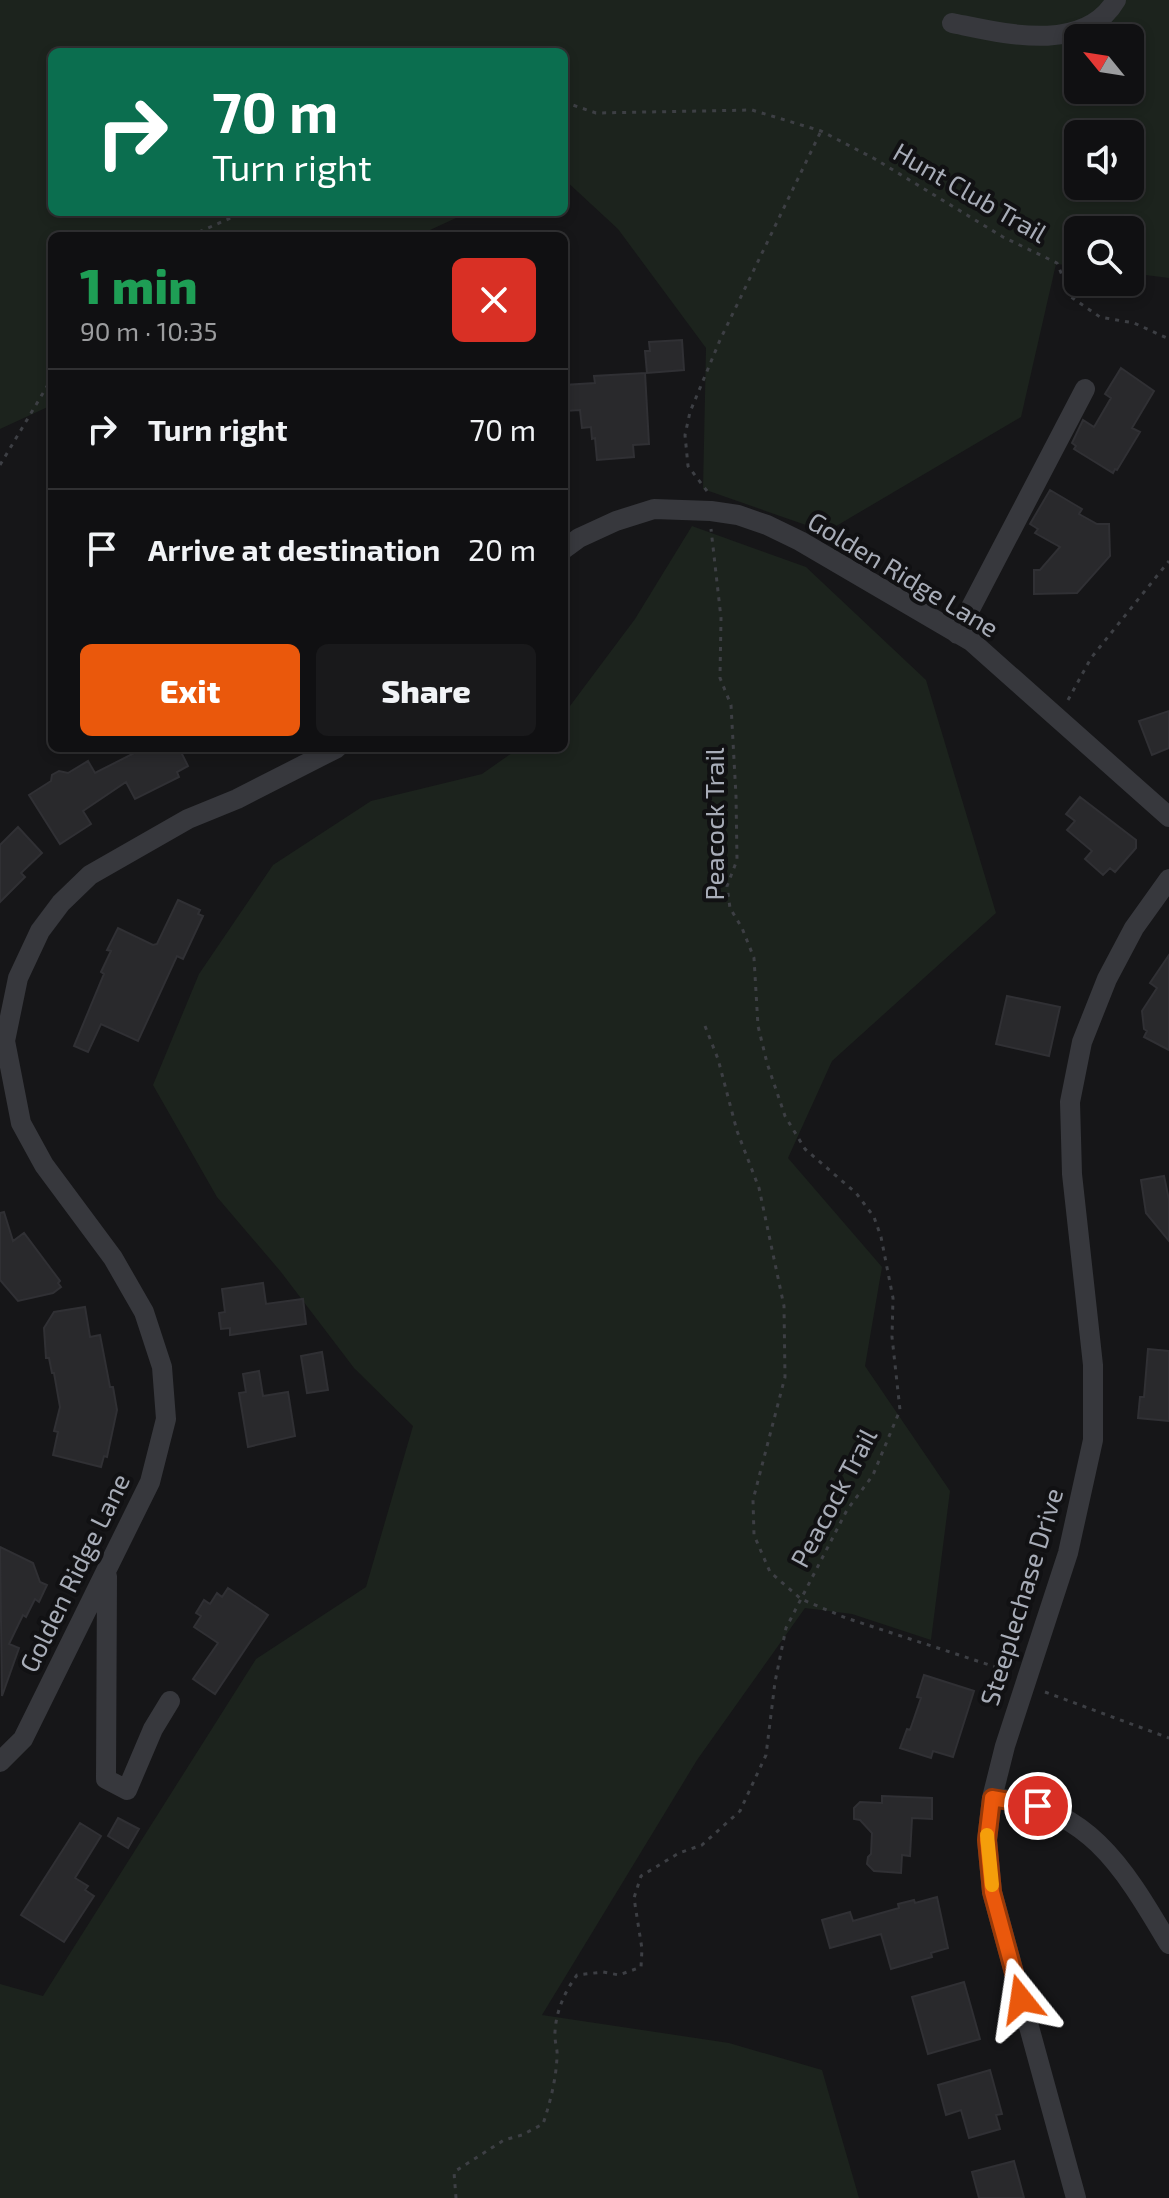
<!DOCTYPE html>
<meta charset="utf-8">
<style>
body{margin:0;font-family:"Exo 2",sans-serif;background:#19191b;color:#f1f3f6;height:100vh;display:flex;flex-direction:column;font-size:30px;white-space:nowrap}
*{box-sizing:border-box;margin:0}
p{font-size:26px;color:#9c9d9f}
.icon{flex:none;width:44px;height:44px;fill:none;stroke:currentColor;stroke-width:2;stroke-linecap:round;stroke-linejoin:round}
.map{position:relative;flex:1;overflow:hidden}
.details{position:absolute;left:48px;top:232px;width:520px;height:520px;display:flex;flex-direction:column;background:#101012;border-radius:12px;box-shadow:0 4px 12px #0003,0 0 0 2px #303032}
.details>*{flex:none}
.top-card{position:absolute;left:48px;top:48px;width:520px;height:168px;border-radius:12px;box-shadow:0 4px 12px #0003,0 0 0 2px #303032;background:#0b6e4f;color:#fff;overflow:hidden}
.needle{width:52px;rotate:300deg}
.fabs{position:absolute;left:1064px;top:24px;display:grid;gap:16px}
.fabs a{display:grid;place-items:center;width:80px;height:80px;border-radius:12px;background:#101012;box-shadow:0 4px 12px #0003,0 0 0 2px #303032;font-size:40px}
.pin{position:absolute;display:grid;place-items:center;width:68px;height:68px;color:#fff;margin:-34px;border:4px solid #fff;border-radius:50%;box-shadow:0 2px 8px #0007}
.me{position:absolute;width:88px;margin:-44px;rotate:345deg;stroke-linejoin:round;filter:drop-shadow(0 0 6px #0008)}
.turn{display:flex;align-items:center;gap:28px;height:168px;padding:0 32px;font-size:36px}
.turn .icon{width:104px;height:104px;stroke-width:2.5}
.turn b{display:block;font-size:56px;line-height:68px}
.round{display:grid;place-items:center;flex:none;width:84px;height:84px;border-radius:12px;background:#19191b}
.overview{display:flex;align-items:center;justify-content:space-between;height:136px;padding:0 32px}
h1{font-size:48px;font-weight:800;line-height:60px;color:#1e9e55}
.button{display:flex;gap:16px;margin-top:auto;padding:16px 32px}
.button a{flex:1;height:92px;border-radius:12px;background:#ea580c;color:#fff;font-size:32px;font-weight:800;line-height:92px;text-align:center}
.button a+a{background:#19191b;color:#f1f3f6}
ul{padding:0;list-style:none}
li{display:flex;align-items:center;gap:24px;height:120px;padding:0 32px;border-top:2px solid #303032}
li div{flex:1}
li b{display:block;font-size:30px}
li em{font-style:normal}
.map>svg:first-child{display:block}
</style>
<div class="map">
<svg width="1169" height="2198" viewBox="0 0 1169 2198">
<rect width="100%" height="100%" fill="#161618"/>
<path fill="#1c231d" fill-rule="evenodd" d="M0,0H1169V278L1130,273V230H1078V266L1056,264L1021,417L826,532L703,489L706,348L618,229L564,179V52H52V212H469L417,236H52V405L0,429ZM1078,38H1130V90H1078ZM1078,134H1130V186H1078Z
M692,526L806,567L926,680L996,913L832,1061L788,1158L882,1267L865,1366L950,1491L931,1640L852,1614L805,1608L697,1760L542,2015L729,2043L822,2070L859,2198H0V1984L43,1996L256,1659L366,1587L413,1426L354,1368L281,1272L217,1197L153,1085L199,974L273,865L371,801L482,774L519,748H564V714L635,619Z"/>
<path fill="#29292c" stroke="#303034" stroke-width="2" d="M682,340L684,370L647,373L645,351H650L649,342Z
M1121,368L1154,391L1132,428L1140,432L1117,470L1115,469L1113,473L1074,449L1076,446L1072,443L1083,420L1094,427L1111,398L1105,394Z
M645,373L649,444L633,445L634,457L597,460L595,438L592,439L591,427L582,428L580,410L564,411V385L595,383L594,376Z
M1050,490L1082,509L1079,514L1097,524H1109L1110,556L1077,593L1034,594V570H1040L1060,547L1035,533L1038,529L1030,524Z
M1169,711V748L1152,755L1139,721Z
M144,748H179L188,766L177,772L179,777L135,799L126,782L83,811L91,824L60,844L29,795L51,781L52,775L59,771L68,773L88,761L95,773Z
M1080,797L1136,840V848L1115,872L1110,868L1103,875L1085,859L1092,851L1067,830L1075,821L1066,814Z
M18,827L42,853L21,873L25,877L0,902V845Z
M178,900L200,910L198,914L203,916L183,959L177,956L138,1041L101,1024L88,1052L74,1046L104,974L101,972L111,951L107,950L118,928L153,945L157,944Z
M1169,955V1050L1144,1037L1147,1031L1144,1029L1142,1011L1157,988L1150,983Z
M1007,996L1060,1007L1049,1056L996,1044Z
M1164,1176L1169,1200V1241L1146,1213L1141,1180Z
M4,1212L13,1241L24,1233L60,1281L58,1283L61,1287L53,1293L18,1301L0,1280V1213Z
M263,1283L266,1304L303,1299L306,1324L230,1335V1328L221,1329L219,1313L225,1312L222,1289Z
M85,1307L90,1337L100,1335L110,1387H113L117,1410L107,1457L104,1456L101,1467L53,1455L58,1432L54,1431L60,1407L54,1373H52L49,1358H46L44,1328L54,1312Z
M1148,1349L1169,1351V1421L1138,1418L1140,1397H1144Z
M322,1352L328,1390L307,1393L301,1356Z
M259,1371L263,1396L288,1392L295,1436L248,1447L239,1393L246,1392L243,1374Z
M0,1547L33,1563L40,1582L47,1585L39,1602L35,1599L26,1617L23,1615L9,1644L19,1648L2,1696Z
M228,1588L268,1615L215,1694L193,1679L218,1643L194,1627L201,1616L196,1613L204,1600L210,1604L217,1593L222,1597Z
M924,1675L974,1691L953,1757L933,1751L931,1758L900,1748L907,1729L910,1730L921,1698L917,1697Z
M882,1796L932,1798V1819L912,1818L910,1856L902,1855L901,1873L874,1871L867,1864L868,1857L871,1854L872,1833L860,1820L854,1819V1808L860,1802L882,1803Z
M118,1818L139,1829L128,1848L108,1836Z
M80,1823L101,1836L75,1878L88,1886L85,1890L94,1896L64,1942L21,1915Z
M937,1897L948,1948L931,1953L932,1957L891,1969L881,1934L830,1948L822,1920L850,1912L853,1921L899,1908L898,1904L914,1900L915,1903Z
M964,1982L980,2039L928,2054L912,1997Z
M990,2070L1002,2114L996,2115L1000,2129L969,2138L961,2110L946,2115L938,2085Z
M1014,2161L1024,2198H979L972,2172Z"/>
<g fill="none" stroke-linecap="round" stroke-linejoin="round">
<path stroke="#3d3f44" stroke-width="3" stroke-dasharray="4 6" stroke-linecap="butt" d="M564,102L596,113L752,110L821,131L875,159L1003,237L1057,263L1071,297L1100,317L1134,323L1169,339
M190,236L244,212
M0,465L52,378
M707,491L688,466L685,435L690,412L720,340L821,131
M1068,700L1091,658L1169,561
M705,1026L718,1059L737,1131L759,1188L784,1306L785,1377L753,1500L754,1535L770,1572L801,1599L846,1618L1011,1672
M1045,1692L1169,1738
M456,2198L454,2172L504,2140L522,2135L543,2124C550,2103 556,2080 557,2057C558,2049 554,2041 555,2032C556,2011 565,1991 577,1975L603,1972L619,1975L641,1967L642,1949L634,1898L641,1876L679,1853L702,1845L740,1811L766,1755L775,1682L786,1628L847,1510L873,1475L900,1410L892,1337L893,1298L881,1237L874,1217L856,1193L805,1149L785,1116L767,1063L758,1026L754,958L742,928L730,908L727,886L737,860L736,796L731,705L720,678L721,618L711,529"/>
<path stroke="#37383d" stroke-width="20" d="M952,23C1002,33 1084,55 1116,0
M564,549L579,538L616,521L654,509L711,511L738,515L767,525L800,541L971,641L1169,817
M957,634L1085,389
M107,1576L106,1779L127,1790L153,1729L170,1701
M0,1762L23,1739L150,1482L166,1419L162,1367L144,1312L113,1258L44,1165L21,1123L5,1041L18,978L40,931L61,903L90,875L188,819L237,799L337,748
M992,1798C1088,1804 1125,1870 1169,1944
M1076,2198L992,1892L987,1840L992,1798L1005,1746L1068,1553L1093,1440V1365L1072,1174L1070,1102L1082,1042L1107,979L1134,928L1169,879"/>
</g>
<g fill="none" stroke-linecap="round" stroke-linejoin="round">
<defs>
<path id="route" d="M1021,1999L992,1892L987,1840L992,1798L1038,1806"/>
</defs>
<use href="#route" stroke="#983908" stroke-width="20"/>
<use href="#route" stroke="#ea580c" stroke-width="14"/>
<path stroke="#f59e0b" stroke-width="14" d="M987,1835L992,1885"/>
</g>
<g text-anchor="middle" stroke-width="8" stroke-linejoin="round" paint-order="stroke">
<g font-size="26" fill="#a8adb8" stroke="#111113">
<text transform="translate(970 193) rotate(30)" y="9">Hunt Club Trail</text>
<text transform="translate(903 575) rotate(31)" y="9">Golden Ridge Lane</text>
<text transform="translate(715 824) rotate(-90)" y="9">Peacock Trail</text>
<text transform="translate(834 1498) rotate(-62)" y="9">Peacock Trail</text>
<text transform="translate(75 1573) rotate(-64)" y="9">Golden Ridge Lane</text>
<text transform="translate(1022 1597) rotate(-73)" y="9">Steeplechase Drive</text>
</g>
</g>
</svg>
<div class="fabs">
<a><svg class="needle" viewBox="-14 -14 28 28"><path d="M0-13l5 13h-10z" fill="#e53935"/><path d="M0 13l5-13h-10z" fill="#9c9d9f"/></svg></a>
<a><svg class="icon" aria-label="sound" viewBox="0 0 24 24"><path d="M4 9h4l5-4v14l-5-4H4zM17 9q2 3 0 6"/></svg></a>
<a><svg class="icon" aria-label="search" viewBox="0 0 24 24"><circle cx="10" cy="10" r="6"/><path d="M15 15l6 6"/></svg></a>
</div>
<div class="pin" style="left:1038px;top:1806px;background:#d93025"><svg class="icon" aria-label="arrive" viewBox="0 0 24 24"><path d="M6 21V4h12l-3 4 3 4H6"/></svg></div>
<svg class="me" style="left:1021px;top:1999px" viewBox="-20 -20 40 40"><path d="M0-17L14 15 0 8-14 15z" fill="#ea580c" stroke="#fff" stroke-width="4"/></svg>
<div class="top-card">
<div class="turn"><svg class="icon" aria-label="right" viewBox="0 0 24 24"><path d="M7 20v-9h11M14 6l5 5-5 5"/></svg><div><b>70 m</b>Turn right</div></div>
</div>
<section class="details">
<div class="overview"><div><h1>1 min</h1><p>90 m · 10:35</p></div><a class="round" style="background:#d93025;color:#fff"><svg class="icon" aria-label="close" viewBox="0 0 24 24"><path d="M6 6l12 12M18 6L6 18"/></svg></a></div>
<ul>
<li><svg class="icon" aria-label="right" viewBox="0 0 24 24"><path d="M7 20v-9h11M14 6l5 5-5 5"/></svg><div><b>Turn right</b></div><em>70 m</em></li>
<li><svg class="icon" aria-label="arrive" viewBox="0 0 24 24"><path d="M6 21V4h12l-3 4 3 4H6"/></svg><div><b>Arrive at destination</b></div><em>20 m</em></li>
</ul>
<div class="button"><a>Exit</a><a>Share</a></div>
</section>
</div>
